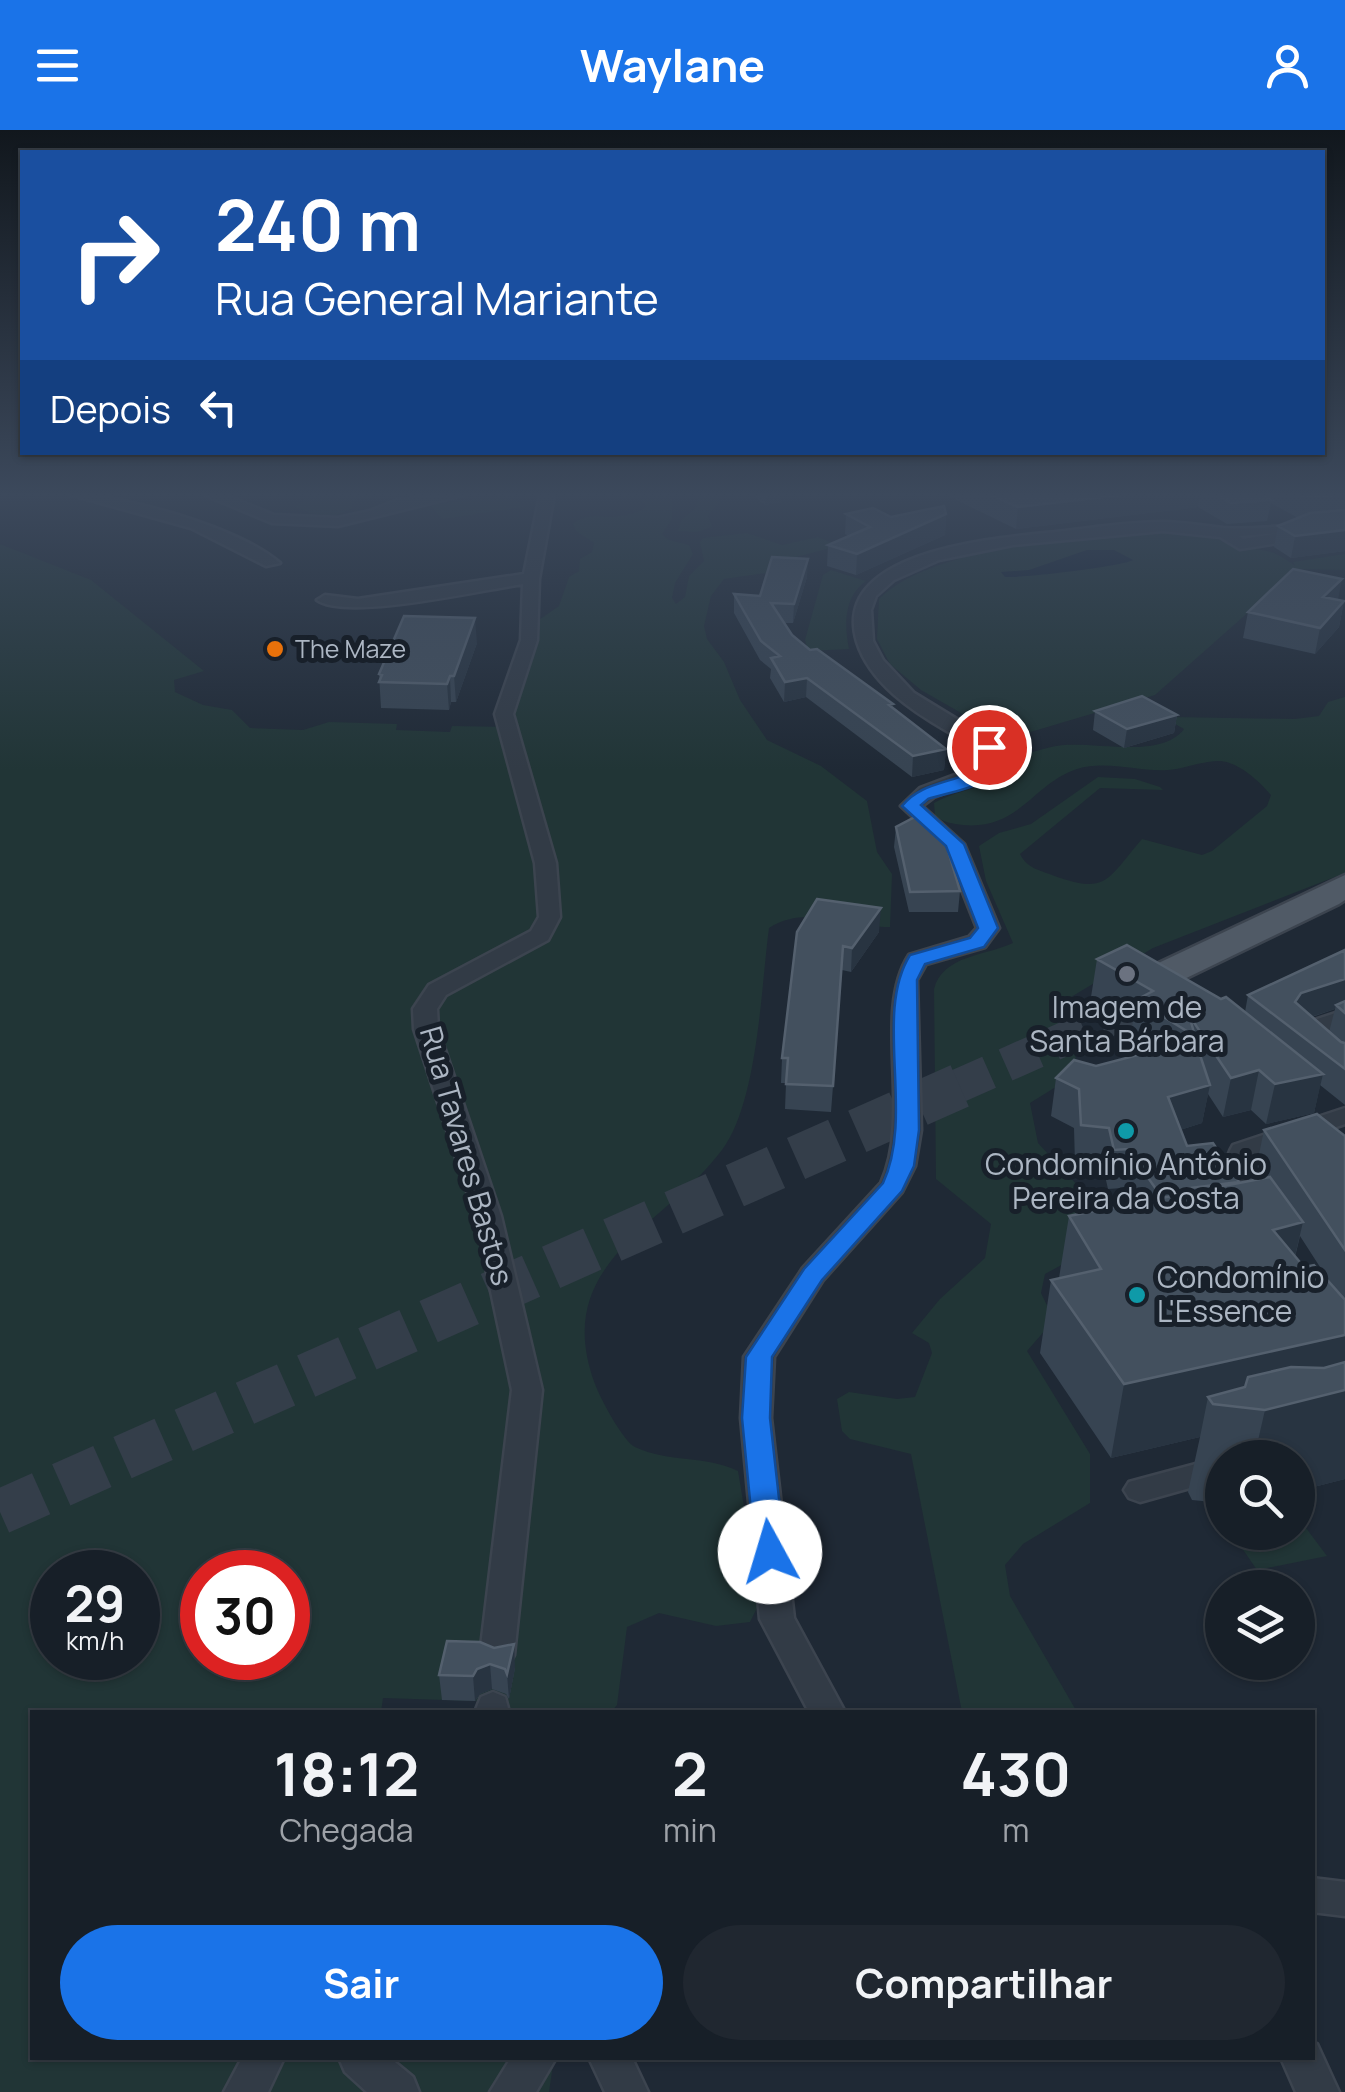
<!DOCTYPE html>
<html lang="pt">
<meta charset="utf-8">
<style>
body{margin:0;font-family:Manrope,sans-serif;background:#202730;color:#f1f3f6;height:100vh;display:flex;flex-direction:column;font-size:38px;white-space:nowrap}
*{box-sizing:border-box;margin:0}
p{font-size:32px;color:#9ea2a8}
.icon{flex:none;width:55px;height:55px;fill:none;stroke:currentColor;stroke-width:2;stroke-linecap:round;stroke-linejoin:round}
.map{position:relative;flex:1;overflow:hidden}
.details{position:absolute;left:30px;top:1580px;width:1285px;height:350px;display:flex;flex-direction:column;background:#171f28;border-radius:0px;box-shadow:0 2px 8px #0004,0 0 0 2px #363d45}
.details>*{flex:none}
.hud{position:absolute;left:20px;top:20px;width:1305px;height:305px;border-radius:0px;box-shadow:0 2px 8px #0004,0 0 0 2px #363d45;background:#1a4fa0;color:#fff;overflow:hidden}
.controls{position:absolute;left:1205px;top:1310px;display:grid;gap:20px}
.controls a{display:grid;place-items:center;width:110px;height:110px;border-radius:50%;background:#171f28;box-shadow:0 2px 8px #0004,0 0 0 2px #363d45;font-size:50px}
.speed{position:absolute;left:30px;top:1420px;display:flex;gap:20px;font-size:50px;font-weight:700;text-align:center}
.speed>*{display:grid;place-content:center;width:130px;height:130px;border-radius:50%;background:#171f28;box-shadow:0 2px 8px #0004,0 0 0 2px #363d45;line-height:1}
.speed small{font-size:25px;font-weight:400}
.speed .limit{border:15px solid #d22;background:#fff;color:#111}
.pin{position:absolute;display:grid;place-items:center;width:85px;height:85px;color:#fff;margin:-42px;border:5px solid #fff;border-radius:50%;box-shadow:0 2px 10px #0007}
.me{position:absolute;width:110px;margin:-55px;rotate:354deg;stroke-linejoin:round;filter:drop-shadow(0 0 8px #0008)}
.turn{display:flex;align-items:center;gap:35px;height:210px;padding:0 30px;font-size:45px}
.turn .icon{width:130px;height:130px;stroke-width:2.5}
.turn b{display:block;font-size:70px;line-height:85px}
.then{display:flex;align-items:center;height:95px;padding:0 30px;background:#0003;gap:20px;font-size:38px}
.eta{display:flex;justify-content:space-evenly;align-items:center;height:170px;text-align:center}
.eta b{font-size:60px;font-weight:700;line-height:70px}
.cta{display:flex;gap:20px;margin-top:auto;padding:20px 30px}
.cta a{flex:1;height:115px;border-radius:60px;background:#1a73e8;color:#fff;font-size:40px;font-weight:700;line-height:115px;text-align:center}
.cta a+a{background:#202730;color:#f1f3f6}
header{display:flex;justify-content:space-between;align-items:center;height:130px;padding:0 30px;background:#1a73e8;color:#fff;font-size:45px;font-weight:700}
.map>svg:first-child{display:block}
</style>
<header><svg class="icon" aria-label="menu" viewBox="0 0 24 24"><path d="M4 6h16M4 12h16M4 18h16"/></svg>Waylane<svg class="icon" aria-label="person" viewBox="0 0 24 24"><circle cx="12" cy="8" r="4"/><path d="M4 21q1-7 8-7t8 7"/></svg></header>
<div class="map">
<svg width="1345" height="1962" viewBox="0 0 1345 1962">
<rect width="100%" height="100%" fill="#1f2935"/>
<path fill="#213536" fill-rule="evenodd" d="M311,365H383L352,370V378C333,390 315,386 296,377Z
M511,365L524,377L443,389L430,375Z
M602,365H672V389L662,404L669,410L689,415L693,424L675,453L672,468L676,474L685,467L689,446L704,431L700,412L703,408L747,403L782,415L818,407L833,413L827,419L796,427L795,439L724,449L711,466L704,496L707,509L724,532L740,570L767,610L821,636L867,671L877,722L892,744L890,797C846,799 809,773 769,798C761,858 758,972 722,1020C663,1098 550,1133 595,1254C600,1268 623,1311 635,1317C669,1333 705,1325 738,1341L760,1472L750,1492L716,1496L659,1483L627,1497L617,1575L611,1582H511L508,1572L383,1568L381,1582H32V1928H554L549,1962H0V414L91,450L204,541L174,550L175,562L203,575L232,580L250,598L303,600L329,592L397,594L396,600L450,602L452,596L511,597L536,492L559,476L569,447L579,441L580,429L592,422L594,413L576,401L573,394C593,376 616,398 647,376L638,368ZM52,1442H138V1528H52ZM202,1442H288V1528H202Z
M698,365H719V373L708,385L712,397L697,402L678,401L681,391L697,376Z
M1190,399C1209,402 1220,413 1235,416C1264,422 1269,416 1295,436L1293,432L1345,424V440L1297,439L1155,565L1017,606L989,599L921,560L890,534L877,509L879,469C936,412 1110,403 1190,399Z
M831,440L866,451C844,467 844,494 849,519L808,521L805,510L823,445Z
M1345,567V743L1153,818L1051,879L1076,928L1059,955L1030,973L1038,1013L1092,1071L1089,1120L1045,1144L1041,1163L1054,1190L1027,1221L1090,1324V1373L1023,1414L1005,1435L1010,1466L1077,1582H962L911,1324L850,1309L842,1301L837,1269L849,1262L897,1269L915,1267L932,1223L929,1213L912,1203L940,1169L985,1128L991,1094L936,1049L934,859C943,825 985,826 1013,813L986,751L979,716L999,703L1031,694L1098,647L1135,649L1160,657L1163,660L1100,658L1020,724C1027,738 1039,740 1052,745C1108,766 1107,749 1142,709L1202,725L1212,721L1267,676L1271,665C1260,652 1240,633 1221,631C1204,630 1185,639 1168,640C1138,642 1107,630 1077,639C1032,654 1020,700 963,695C953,694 943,692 935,686L934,673C953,662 974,660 993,651C1003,646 1000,641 1007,634C1015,626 1039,620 1051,617C1087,608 1159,632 1184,599L1168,590L1171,587L1295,589L1319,586L1328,572Z
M1303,1394L1327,1426L1257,1440L1235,1408L1264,1403L1298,1402V1395Z"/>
<path fill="#132132" d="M1087,420H1114L1133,430C1124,436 1024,448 1005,447L1001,442L1029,440Z"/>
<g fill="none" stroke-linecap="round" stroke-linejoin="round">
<path stroke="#343e4a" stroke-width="34" stroke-dasharray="34 18" stroke-linecap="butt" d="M958,956L1166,864"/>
<path stroke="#343e4a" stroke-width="45" stroke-dasharray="45 22" stroke-linecap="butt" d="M0,1382L964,954"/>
<defs>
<path id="street" d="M72,365C126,365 239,398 280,433L266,436L191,398Z
M205,365H225L274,385L338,388L370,381L397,370L463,365L338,396L272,393Z
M540,365H554L539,449L537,510L513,584L556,733L560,787L548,810L446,865L437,879L438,899L501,1086L542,1260L514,1525L509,1535L497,1539L485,1535L480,1525L512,1260L475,1086L414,899L413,879L429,855L531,801L539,787L535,733L495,584L521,510L523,454C482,460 346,491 317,470L325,465L358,469L524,444Z
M1345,389V397L1305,401L1284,412L1240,419L1220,407L1163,401L1013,415L939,430L894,450L876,466L871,480L873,511L883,530L914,563L996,613L1003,626L1000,641L934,667L922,676L964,714L999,798L985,817L926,834L917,850L921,1000L915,1036L902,1062L823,1150L774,1227L771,1288L794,1488L845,1582H809L760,1489L741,1288L744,1227L803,1138L881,1053C913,983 872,883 909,825L969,807L977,798L945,717L901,676L920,658L984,634L985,626C977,614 960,608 947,601C912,581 870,553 857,512C829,419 999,408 1056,402C1092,398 1127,392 1163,392C1183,392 1203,396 1223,398C1262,401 1306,392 1345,389ZM1279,403L1243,409L1239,406Z
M1345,880V895L1321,903L1345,922V941L1336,939L1292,901L1296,896Z
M1345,978V994L1253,1025L1252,1045L1271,1083L1258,1091L1249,1089C1233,1065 1217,1041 1233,1015Z
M1222,1327V1349L1140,1372L1129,1368L1124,1360L1129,1352Z
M493,1562L505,1567L509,1582H475L481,1567Z
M1312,1748L1345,1752V1786L1312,1782Z
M1312,1912L1317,1914L1339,1962H1296L1281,1928H1312Z
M242,1928H284L268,1962H224Z
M339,1928H390L413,1947L419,1962H367L345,1942Z
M511,1928H556L536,1962H490Z
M589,1928H632L648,1962H605Z"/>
<path id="primary" d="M1345,745V770L1339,774L1174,854L1161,857L1148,854L1143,846L1148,838Z"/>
</defs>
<use href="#street" stroke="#3c444f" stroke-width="5"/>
<use href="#primary" stroke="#3c444f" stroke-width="5"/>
<use href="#street" fill="#323b46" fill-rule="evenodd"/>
<use href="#primary" fill="#505a66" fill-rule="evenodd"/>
</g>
<path fill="#374452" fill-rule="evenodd" d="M755,365H781V372L765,375L756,368Z
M946,365H1345V421L1291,428L1274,417L1278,396L1298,388L1271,373L1267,391L1227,394L1198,377L1016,399Z
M846,384L891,387L946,384L945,405L856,445L827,436L828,415L849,406L845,404Z
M807,447L793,493H784L792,505L810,520L893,578L946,619L944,640L912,647L806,567L784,572L770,548L771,539L760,530L734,483V464L760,466Z
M1338,470L1344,471L1339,497L1315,524L1243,508L1248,482Z
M477,513L456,572H451L449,580L381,578L379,544Z
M1095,581L1177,585L1174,603L1124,618L1093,600Z
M896,697L953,723L952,732L960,761L958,782H909L894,717Z
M797,802H879L851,842L842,840L831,982L785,979L786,953H781L782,928Z
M1345,820V975L1320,955L1314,983L1266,994L1251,980L1223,987L1208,964L1202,993L1180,1000L1187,1016L1239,1053L1262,1048L1256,1039L1264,1000L1345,1006V1349L1298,1361V1328H1222V1373L1192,1370L1188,1362L1200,1307L1111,1328L1040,1223L1051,1150L1059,1148L1069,1086L1132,1074L1122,1058L1108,1059L1103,1037L1075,1034L1074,998L1051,986L1056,948L1150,922L1130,909L1133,891L1091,867L1097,829L1245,882L1248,865ZM1335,879L1329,902L1312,887ZM1300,1106L1329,1151L1304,1137L1295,1127Z
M447,1511L515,1538L509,1569L506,1564L492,1559L480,1564L475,1571L442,1570L439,1545Z"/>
<path fill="#283441" d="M765,365H781V372L765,375Z
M1122,365H1200L1198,377L1016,399L1018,377Z
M946,384L945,405L856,445L857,424Z
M1345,400V421L1291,428L1295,406Z
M808,429L807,447L793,493L794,474Z
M1342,449L1337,475L1323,467Z
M1344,471L1339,497L1315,524L1320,498Z
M475,488L477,513L456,572L454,546Z
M450,546L451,572L449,580L447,554Z
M807,548L806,567L784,572L785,552Z
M1177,585L1174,603L1124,618L1127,599Z
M946,619L944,640L912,647L913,626Z
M881,778L879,802L851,842L852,818Z
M1345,849V871L1336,875L1335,879L1295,892V872L1301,863Z
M1259,940L1251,980L1223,987L1231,948Z
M1323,944L1314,983L1266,994L1275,954Z
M1210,955L1202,993L1161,1006L1168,967Z
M1303,1092L1286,1164L1273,1100Z
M1345,1205V1349L1298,1361V1328H1254L1265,1280L1208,1267L1200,1307L1111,1328L1124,1254Z
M514,1514L515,1538L509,1569L507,1544Z
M490,1534L492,1559L480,1564L475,1571L473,1546L477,1539Z"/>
<path fill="#43505e" stroke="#54606e" stroke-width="2.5" d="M991,365H1122L1018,377Z
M1217,365H1264L1271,370L1231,373Z
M1299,365H1345L1303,367Z
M944,376L946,384L857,424L828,415L870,397L846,384L873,378L891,387Z
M1345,380V400L1295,406L1278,396L1310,383Z
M772,427L808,429L794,474L771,473L792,505L810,520L817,519L893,574L889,575L946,619L913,626L807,548L785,552L771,528L780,526L761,511L734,464L760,466Z
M1293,439L1342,449L1323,467L1344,471L1320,498L1248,482Z
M404,486L475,488L454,546H450L447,554L379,552L382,545L379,544Z
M1142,566L1177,585L1127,599L1095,581Z
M915,687L941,698L953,723L949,724L960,761L910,762L896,697Z
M817,769L881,778L852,818L843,816L833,956L786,954L788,928H782L797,802Z
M1127,815L1221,869L1226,867L1323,944L1275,954L1259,940L1231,948L1189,885L1195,906L1136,870L1153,861L1097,829Z
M1345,820V849L1301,863L1295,872L1341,912L1345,913V939L1248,865Z
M1345,871V883L1336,875Z
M1195,910L1210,955L1168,967L1187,1016L1213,1013L1239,1052L1158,1062L1128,1019L1114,1020L1109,998L1081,995L1079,959L1056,948L1074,930L1096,936Z
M1317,984L1345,1006V1120L1264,1000Z
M1270,1047L1303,1092L1273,1100L1304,1137L1314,1135L1345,1170V1205L1124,1254L1051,1150L1101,1139L1069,1086Z
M1345,1232V1260L1265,1280L1213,1274L1208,1267L1245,1257L1248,1247L1291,1237L1324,1238Z
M447,1511L480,1512L494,1518L514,1514L507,1544L505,1539L490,1534L477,1539L473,1546L439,1545Z"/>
<linearGradient id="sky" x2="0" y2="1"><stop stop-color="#11171d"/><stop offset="0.57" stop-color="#3c495c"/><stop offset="1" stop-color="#3c495c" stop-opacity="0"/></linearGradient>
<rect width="1345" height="640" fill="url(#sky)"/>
<path fill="#1a73e8" stroke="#114b97" stroke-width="2.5" d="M983,613L998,617L1003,626C999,657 952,661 928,669L921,675L964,714L998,798L984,817L925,834L917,850L919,1000L914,1036L902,1061L822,1150L772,1227L770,1288L785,1422L781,1430L770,1433L760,1430L755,1422L742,1288L746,1227L804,1139L883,1053C915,984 873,884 910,825L970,808L978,798L946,716L902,676C922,650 958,654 984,635Z"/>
<circle fill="#e8710a" stroke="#18202a" stroke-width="4" cx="275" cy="519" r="10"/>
<circle fill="#6b7280" stroke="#18202a" stroke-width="4" cx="1127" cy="844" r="10"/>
<g fill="#0f9aa8" stroke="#18202a" stroke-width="4">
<circle cx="1126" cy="1001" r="10"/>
<circle cx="1137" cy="1165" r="10"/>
</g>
<g text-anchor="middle" stroke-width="10" stroke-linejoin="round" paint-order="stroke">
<g font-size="25" fill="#acb6c3" stroke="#18202a" text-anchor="start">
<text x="295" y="528">The Maze</text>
</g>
<g font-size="30" fill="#acb6c3" stroke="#18202a">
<text x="1127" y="888">Imagem de<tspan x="1127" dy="34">Santa Bárbara</tspan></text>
<text x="1126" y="1045">Condomínio Antônio<tspan x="1126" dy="34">Pereira da Costa</tspan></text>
<text x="1157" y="1158" text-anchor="start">Condomínio<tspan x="1157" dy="34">L'Essence</tspan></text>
</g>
<g font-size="30" fill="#acb6c3" stroke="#18202a">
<text transform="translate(466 1026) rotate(74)" y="10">Rua Tavares Bastos</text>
</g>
</g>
</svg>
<div class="controls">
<a><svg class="icon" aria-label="search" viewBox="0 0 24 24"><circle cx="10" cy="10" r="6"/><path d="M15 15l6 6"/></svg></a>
<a><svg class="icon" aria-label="layers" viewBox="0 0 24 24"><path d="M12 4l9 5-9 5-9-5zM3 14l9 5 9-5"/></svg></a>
</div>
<div class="speed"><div>29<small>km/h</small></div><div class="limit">30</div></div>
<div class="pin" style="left:989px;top:617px;background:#d93025"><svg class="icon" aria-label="arrive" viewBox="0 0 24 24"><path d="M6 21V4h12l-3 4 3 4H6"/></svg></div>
<svg class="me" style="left:770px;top:1422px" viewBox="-20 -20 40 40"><circle r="19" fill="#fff"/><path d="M0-13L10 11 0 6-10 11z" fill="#1a73e8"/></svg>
<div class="hud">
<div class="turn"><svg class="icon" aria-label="right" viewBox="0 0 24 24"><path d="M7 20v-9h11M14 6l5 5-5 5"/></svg><div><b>240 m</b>Rua General Mariante</div></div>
<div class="then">Depois<svg class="icon" aria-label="left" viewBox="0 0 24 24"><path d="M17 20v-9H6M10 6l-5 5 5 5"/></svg></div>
</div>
<section class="details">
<div class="eta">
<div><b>18:12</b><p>Chegada</p></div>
<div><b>2</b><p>min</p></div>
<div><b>430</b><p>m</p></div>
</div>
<div class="cta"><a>Sair</a><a>Compartilhar</a></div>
</section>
</div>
